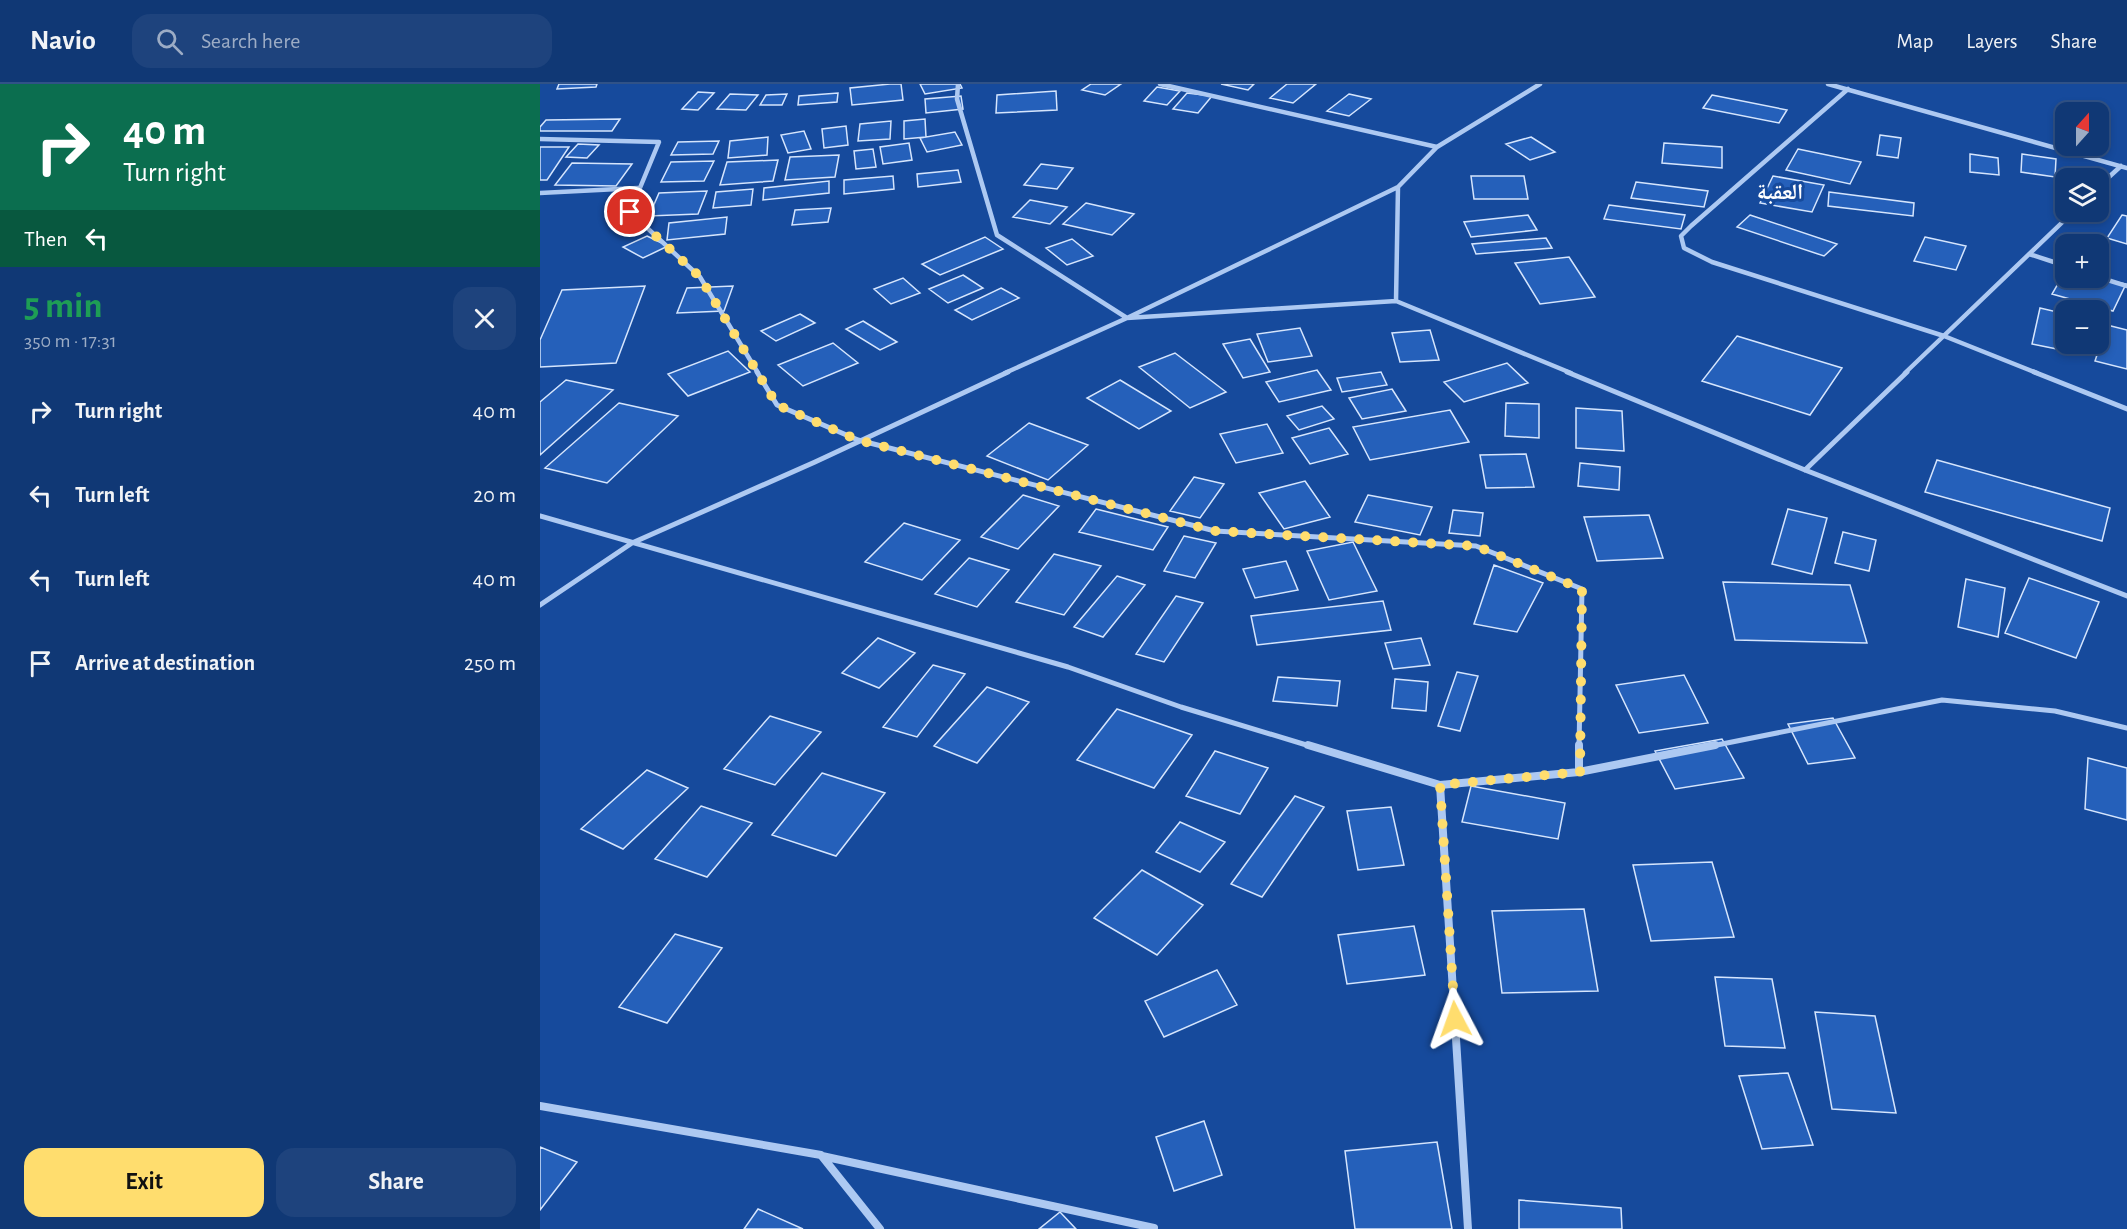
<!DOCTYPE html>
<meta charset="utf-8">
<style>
body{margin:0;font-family:"Alegreya Sans","Noto Naskh Arabic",sans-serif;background:#1e437d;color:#f1f3f6;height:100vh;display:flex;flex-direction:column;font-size:22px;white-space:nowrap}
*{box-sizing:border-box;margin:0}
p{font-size:20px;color:#9cacc5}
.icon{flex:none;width:33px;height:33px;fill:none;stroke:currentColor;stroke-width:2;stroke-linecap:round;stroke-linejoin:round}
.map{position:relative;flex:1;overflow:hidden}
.sheet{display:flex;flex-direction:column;background:#103875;width:540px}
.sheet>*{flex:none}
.guide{background:#0b6e4f;color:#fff;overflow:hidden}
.needle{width:39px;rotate:21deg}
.fabs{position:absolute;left:1515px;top:18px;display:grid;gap:12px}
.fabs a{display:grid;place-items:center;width:54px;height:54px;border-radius:12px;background:#103875;box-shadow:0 3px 9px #0003,0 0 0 2px #305287;font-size:30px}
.pin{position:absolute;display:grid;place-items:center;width:51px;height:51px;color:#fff;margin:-26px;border:3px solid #fff;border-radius:50%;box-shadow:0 2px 6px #0007}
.me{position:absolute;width:66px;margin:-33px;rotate:356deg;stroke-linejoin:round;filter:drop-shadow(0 0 4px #0008)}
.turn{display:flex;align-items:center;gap:21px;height:126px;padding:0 24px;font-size:27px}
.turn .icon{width:78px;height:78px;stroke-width:2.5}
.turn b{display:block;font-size:42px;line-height:51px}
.then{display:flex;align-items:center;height:57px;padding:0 24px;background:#0003;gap:12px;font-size:22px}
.round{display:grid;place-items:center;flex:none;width:63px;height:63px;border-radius:18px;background:#1e437d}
.overview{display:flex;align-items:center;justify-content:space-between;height:102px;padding:0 24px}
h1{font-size:36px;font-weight:700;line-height:45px;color:#1e9e55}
.primary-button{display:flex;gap:12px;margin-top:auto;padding:12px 24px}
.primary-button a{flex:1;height:69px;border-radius:18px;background:#ffdd6e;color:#111;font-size:24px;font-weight:700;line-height:69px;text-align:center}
.primary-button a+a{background:#1e437d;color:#f1f3f6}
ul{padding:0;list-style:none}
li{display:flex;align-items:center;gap:18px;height:84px;padding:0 24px}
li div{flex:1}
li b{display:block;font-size:22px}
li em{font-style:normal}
header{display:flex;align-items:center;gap:36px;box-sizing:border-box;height:84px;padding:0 30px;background:#103875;border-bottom:2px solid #305287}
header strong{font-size:28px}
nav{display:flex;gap:33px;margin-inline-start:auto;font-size:21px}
.search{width:420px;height:54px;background:#1e437d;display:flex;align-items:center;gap:15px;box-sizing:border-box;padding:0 21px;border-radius:18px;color:#9cacc5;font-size:22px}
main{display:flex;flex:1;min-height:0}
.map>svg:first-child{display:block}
</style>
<header>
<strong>Navio</strong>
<div class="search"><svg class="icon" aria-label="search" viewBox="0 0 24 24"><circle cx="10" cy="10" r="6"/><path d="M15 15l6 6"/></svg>Search here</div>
<nav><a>Map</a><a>Layers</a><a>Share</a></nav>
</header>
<main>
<section class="sheet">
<div class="guide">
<div class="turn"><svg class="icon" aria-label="right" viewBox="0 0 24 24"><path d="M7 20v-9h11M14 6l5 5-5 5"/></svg><div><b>40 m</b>Turn right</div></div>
<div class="then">Then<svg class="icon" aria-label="left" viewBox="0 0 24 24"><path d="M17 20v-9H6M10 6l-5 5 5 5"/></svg></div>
</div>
<div class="overview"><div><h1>5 min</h1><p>350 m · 17:31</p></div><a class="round"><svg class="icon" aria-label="close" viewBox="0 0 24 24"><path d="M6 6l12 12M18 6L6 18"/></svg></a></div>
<ul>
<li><svg class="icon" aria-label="right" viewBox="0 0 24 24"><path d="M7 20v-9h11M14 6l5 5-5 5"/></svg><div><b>Turn right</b></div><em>40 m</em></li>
<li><svg class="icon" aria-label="left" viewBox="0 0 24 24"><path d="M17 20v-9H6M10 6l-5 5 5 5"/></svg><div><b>Turn left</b></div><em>20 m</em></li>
<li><svg class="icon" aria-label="left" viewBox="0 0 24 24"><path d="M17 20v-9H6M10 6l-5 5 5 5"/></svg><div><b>Turn left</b></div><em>40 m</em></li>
<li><svg class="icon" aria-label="arrive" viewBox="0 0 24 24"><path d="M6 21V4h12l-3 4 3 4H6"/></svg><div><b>Arrive at destination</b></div><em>250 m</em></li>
</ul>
<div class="primary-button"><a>Exit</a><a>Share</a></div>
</section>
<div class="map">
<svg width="1587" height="1145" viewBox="0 0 1587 1145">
<rect width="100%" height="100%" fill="#164a9c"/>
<path fill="#2560ba" stroke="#d5e5fd" stroke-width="1.5" d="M19,0H57L56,3L17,5Z
M350,0H361L363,16L312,21L310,4Z
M380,0H420L422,4L385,10Z
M551,0H581L565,11L542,6Z
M681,0H714L708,6Z
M747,0H776L753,19L730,14Z
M617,3L640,7L627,21L604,17Z
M516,7L517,26L456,29L457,11Z
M158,8L174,9L158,26L142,25Z
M298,9L297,18L258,21L259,12Z
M647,9L672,12L658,29L633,25Z
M190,10L218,11L206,26L177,25Z
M247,10L242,21H220L226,11Z
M809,10L831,15L809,32L787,27Z
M1172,11L1247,26L1239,39L1163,24Z
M421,12L423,25L386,29L385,15Z
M80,35L72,47H0V43L6,36Z
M385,35L386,53L364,55V37Z
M351,37L350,55L318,57L320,40Z
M306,42L308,61L284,64L282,45Z
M264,47L271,65L248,69L241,51Z
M415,48L422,61L387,68L380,54Z
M1340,51L1361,54L1358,74L1337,71Z
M228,53L227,71L188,74L190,57Z
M991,53L1015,68L990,76L966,60Z
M179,57L173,70L131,71L138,58Z
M369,59L372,76L343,80L340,63Z
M1124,59L1182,63V84L1122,79Z
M38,60L59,61L47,74L26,73Z
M0,63H29L7,96H0Z
M333,65L336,83L316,85L314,67Z
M1258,65L1321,78L1310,100L1246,86Z
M1430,70L1458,74L1459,91L1430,88Z
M1482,70L1516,75L1515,93L1481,88Z
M299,71L295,93L245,96L250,73Z
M238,76L233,97L180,101L187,78Z
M174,77L164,97L121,98L131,78Z
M32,79L92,80L76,102L15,101Z
M501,80L533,84L517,105L484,101Z
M418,86L421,98L378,103L377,90Z
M353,92L354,105L304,110V96Z
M931,92H984L988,115H934Z
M1233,92L1284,101L1272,128L1220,119Z
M289,97V109L223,116L224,104Z
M1096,98L1168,107L1164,123L1091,114Z
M213,105L211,121L173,124L176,108Z
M167,107L158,130L109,132L119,109Z
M1289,108L1374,119L1373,132L1288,122Z
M490,116L527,123L510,140L473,133Z
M546,119L594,130L572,151L523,140Z
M1069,121L1145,131L1141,145L1064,135Z
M291,124L288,138L252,141L255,126Z
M988,131L997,146L931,153L924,138Z
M1210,131L1297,160L1284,172L1197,143Z
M1582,131L1587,132V160L1567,154Z
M187,133L185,150L127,156L129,139Z
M107,152L128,162L103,174L83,163Z
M445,153L463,165L400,191L382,180Z
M1385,153L1426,162L1416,186L1374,177Z
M1006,154L1012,164L936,170L932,160Z
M532,155L553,172L527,181L506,164Z
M1029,173L1055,213L1000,220L975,179Z
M1526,186V194H1558L1586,200L1573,227L1512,210Z
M423,191L443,204L408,219L389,205Z
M363,194L380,209L351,220L334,205Z
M105,202L76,279L0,283V256L22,206Z
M193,202L184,227L137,229L147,204Z
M461,204L479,214L432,236L415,226Z
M1500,224L1526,230V260H1533L1532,268L1492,260Z
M260,230L275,239L236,257L221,247Z
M323,237L357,258L340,266L306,245Z
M1567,241L1587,246V285L1555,277Z
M760,244L772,272L728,278L717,250Z
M890,246L899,276L860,278L852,249Z
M1197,252L1302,284L1270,331L1162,297Z
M710,255L730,288L703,294L683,260Z
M293,259L318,279L263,302L238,281Z
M188,267L210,288L148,312L128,290Z
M635,269L686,308L650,324L599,283Z
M967,279L988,299L924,318L904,298Z
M777,286L791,306L739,318L726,298Z
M841,288L847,301L802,308L797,294Z
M26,296L73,306L0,371V318Z
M580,296L631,327L599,345L547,314Z
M852,305L866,327L822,335L809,314Z
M79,319L138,332L67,399L5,384Z
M966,319L999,320V354L965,352Z
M782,322L794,335L759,346L747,332Z
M1036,324L1082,327L1084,367L1036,364Z
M910,326L929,358L830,376L813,343Z
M489,339L548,361L508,396L447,372Z
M727,340L743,369L696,379L680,350Z
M789,344L808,370L770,380L752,354Z
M986,370L994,403L946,404L940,371Z
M1397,376L1570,424L1562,457L1385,408Z
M1040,379L1080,383L1079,406L1038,402Z
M654,393L684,400L660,434L630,427Z
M765,397L790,433L744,445L719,409Z
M483,411L519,422L478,465L441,453Z
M828,411L892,423L880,451L815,438Z
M556,425L628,443L613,466L539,448Z
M1248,425L1287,434L1272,490L1232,480Z
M913,426L943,429L940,452L909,449Z
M1109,431L1123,474L1057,477L1044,433Z
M364,439L420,456L382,496L325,478Z
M1303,448L1336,456L1329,487L1295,479Z
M644,452L676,459L655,494L624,487Z
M813,458L837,507L789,516L767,467Z
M514,470L561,482L524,531L476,518Z
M429,474L469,486L437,523L395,510Z
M746,477L758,506L715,514L703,485Z
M954,481L1003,499L977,548L934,540Z
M577,492L605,501L563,553L534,543Z
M1489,494L1559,518L1536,574L1465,549Z
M1426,495L1465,504L1458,553L1418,543Z
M1183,498L1310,501L1327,559L1195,556Z
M636,512L663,519L624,578L596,570Z
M843,517L851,546L717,561L711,532Z
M338,554L375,569L339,604L302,589Z
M881,554L890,581L853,585L845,559Z
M393,581L425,590L377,653L343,643Z
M917,588L938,592L920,647L898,642Z
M1144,591L1168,639L1099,649L1076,601Z
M738,593L800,597L797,622L733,617Z
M855,595L888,598L886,627L852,624Z
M447,603L489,618L437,679L394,662Z
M577,625L652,651L614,704L537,676Z
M230,632L281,648L235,701L184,685Z
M1293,634L1315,674L1268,680L1248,640Z
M1182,655L1204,694L1135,705L1115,667Z
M675,667L728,684L700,730L646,712Z
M1548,674L1587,684V736L1545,725Z
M107,686L148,704L83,765L41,745Z
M282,689L345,709L296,772L232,751Z
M931,702L1025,719L1018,755L922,738Z
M755,712L784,723L722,813L691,800Z
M161,722L212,739L167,793L115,775Z
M851,723L864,781L818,786L807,727Z
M640,738L685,758L660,788L616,768Z
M1172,778L1194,853L1111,857L1093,781Z
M602,786L663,821L617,871L554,834Z
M1044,825L1058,907L962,909L952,827Z
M874,842L885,891L807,900L798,851Z
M135,850L182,864L127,939L79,923Z
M677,886L697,921L624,953L605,917Z
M1175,893L1232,895L1245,964L1185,962Z
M1275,928L1335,932L1356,1029L1292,1025Z
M1248,989L1273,1061L1222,1065L1199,992Z
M664,1037L682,1091L634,1107L616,1053Z
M897,1058L912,1145H815L805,1067Z
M0,1063L37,1078L0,1126Z
M979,1116L1081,1124L1082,1145H979Z
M218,1125L263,1145H204Z
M520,1128L536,1145H499Z"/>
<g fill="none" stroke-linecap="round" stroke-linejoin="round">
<path stroke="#adc9f2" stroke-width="4.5" d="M418,0L417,15L457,151L587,234L856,217L858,103
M620,0L897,63
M1288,0L1587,84
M1308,5L1151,142L1141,152L1144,164L1172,178L1404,252L1497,289
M0,55L119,58L90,128L160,193L218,289
M1558,103L1581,82
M0,109L98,104
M1489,170L1526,182
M1558,193L1587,202
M856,217L1031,289
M465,289L587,234L858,103L897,63L1000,0
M1365,289L1533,128"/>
<path stroke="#adc9f2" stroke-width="5" d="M217,288L237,321L318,356L675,447L936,462L1042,505L1039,663
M1027,288L1265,386L1587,512
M1494,288L1587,325
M1265,386L1367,288
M0,432L528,583L641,623L773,663
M0,521L92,459L275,378L468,288
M1167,663L1402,616L1515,627L1587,644"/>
<path stroke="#adc9f2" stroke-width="8" d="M768,661L900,701L1039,688L1175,661
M1039,688V661
M900,701L928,1145
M0,1022L281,1071L340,1145
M282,1072L614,1144"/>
</g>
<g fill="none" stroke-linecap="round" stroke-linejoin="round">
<path stroke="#ffdd6e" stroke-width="10" stroke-dasharray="0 18" d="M90,128L160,193L237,321L318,356L675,447L936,462L1042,505L1040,688L900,701L915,935"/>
</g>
<g text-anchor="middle" stroke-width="6" stroke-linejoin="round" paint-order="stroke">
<g font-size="22" font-weight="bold" fill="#fff" stroke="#164a9c">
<text x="1240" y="115">العقبة</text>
</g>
</g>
</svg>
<div class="fabs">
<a><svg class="needle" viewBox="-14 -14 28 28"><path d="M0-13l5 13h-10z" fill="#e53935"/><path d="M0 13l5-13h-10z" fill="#9cacc5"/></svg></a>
<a><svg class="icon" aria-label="layers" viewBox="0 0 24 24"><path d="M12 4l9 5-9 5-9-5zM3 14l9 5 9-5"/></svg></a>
<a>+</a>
<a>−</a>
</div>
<div class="pin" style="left:90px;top:128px;background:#d93025"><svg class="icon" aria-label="arrive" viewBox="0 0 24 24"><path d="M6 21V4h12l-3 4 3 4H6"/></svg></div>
<svg class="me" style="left:915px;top:935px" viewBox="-20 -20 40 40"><path d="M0-17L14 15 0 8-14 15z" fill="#ffdd6e" stroke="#fff" stroke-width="4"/></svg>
</div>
</main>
